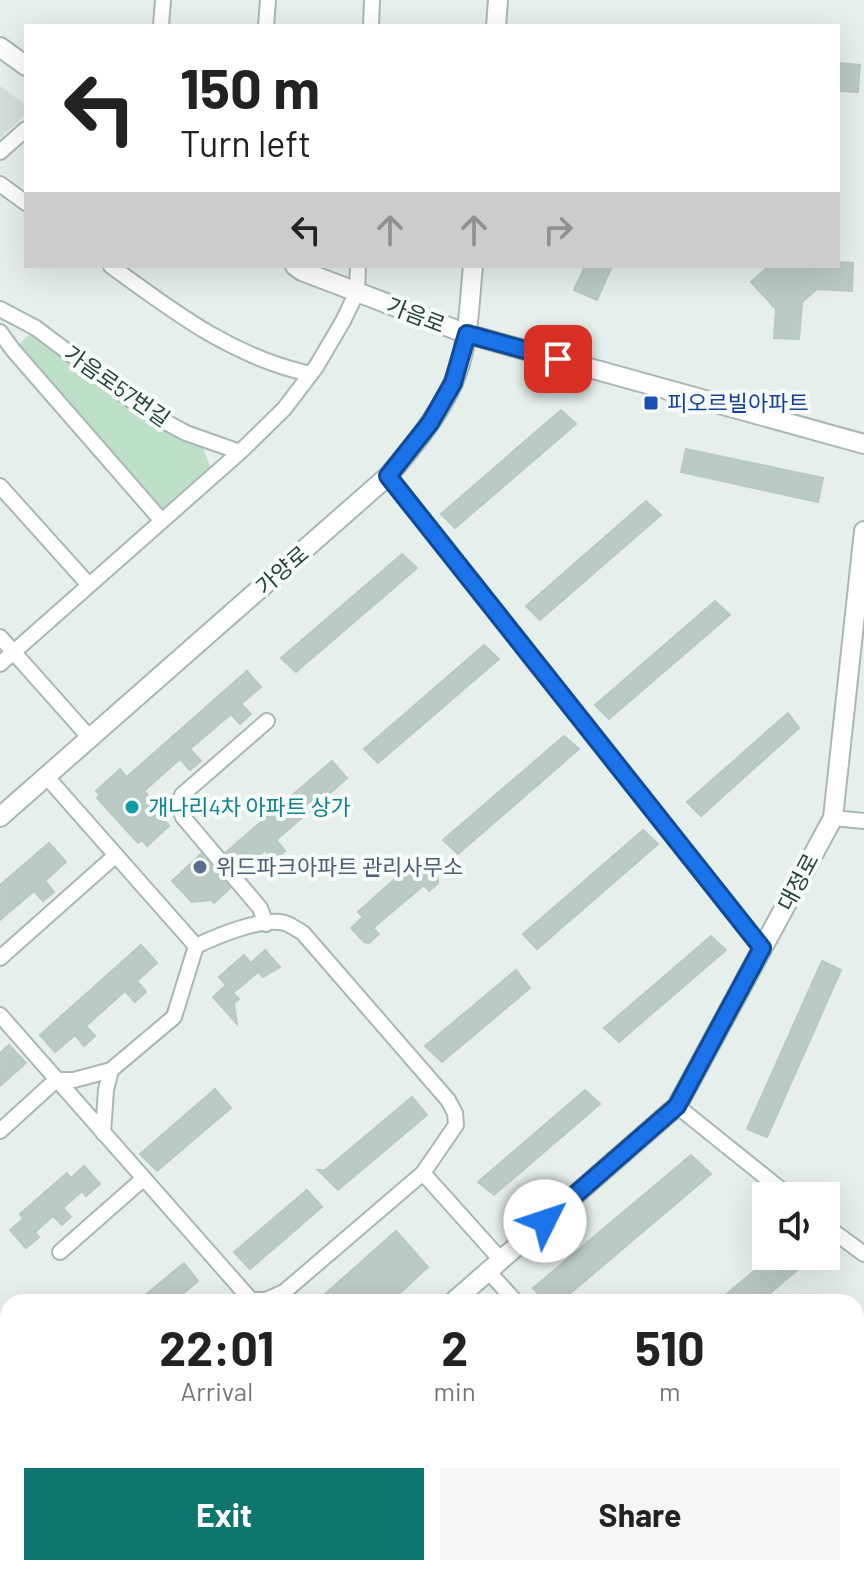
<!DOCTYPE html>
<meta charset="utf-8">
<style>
body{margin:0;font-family:Barlow,"Noto Sans KR",sans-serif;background:#f6f6f6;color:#222;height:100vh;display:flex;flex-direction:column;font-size:30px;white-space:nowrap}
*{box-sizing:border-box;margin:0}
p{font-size:26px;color:#767676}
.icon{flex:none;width:44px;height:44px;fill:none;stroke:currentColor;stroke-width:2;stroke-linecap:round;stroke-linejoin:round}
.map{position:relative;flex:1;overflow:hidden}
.drawer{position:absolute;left:0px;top:1294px;width:864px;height:282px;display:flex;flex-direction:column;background:#fff;border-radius:24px 24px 0 0;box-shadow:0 8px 32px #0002}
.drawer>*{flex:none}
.top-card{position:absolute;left:24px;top:24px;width:816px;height:244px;border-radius:0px;box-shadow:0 8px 32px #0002;background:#fff;color:#222;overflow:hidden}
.tools{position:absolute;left:752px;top:1182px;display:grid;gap:16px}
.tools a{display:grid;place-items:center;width:88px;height:88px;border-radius:0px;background:#fff;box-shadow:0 8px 32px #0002;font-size:40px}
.pin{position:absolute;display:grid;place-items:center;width:68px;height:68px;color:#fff;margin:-34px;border-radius:16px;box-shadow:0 4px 12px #0006}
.me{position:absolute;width:88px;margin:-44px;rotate:49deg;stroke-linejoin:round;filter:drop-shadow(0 0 6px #0008)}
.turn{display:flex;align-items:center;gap:28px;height:168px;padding:0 24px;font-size:36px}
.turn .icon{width:104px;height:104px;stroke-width:2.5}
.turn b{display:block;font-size:56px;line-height:68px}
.lanes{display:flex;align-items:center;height:76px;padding:0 24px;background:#0003;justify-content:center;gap:40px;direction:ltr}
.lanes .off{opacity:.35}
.eta{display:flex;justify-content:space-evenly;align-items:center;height:136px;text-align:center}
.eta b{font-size:48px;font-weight:700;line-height:56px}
.action{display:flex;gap:16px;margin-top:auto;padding:16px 24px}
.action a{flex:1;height:92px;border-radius:0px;background:#0f766e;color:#fff;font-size:32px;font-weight:700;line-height:92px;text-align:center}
.action a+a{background:#f6f6f6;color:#222}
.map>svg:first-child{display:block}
</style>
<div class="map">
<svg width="864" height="1575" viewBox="0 0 864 1575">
<rect width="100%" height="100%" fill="#e6efeb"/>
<path fill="#d4dfda" d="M0,86L26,105V114L0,138Z"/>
<path fill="#bfe0c8" d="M36,328L113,387L200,438L213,476L162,521L13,350Z"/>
<path fill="#bbcac4" stroke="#b8c9c2" stroke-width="2" d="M838,63L860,65L858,92L838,91Z
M838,262L853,263L852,291L817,289L802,302L799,339L774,338L776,309L751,282L769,266H838Z
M585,266H612L597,300L574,290Z
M561,410L576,424L455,528L441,514Z
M686,449L823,478L818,502L681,472Z
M646,501L661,515L540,620L526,606Z
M402,554L417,568L296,672L281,658Z
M715,601L730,615L609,719L595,705Z
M484,645L499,659L378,763L364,749Z
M247,671L261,687L241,704L251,714L240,724L231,714L190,749L201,761L190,770L180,759L144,791L167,817L164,820L169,826L147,846L142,840L138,843L97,798L100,795L96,791L120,769L126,777L129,775Z
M788,713L799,728L701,816L687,802Z
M564,736L579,749L458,854L443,840Z
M332,761L347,778L327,796L337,807L326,816L317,805L276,840L285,851L274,861L265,850L241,870L226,852Z
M643,830L658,844L537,949L523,934Z
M49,843L66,862L45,881L54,892L43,901L34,891L0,920V885Z
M201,854L230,888L214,903L211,900L192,902L172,881Z
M425,863L438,878V883L429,891L424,885L373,928L379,934L369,943L364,942L351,928L363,917L358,912L406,869L412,875Z
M711,936L726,950L619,1042L604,1028Z
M141,945L157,963L137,981L146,992L135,1002L125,991L86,1026L95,1036L84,1046L75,1035L55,1052L40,1035Z
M265,950L280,967L263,977L251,963Z
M244,955L258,972L233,993L239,999L234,1003L237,1024L213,997L226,985L219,977Z
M822,961L841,970L767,1137L747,1129Z
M516,970L530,988L442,1062L425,1046Z
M9,1045L26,1063L0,1086V1053Z
M215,1089L231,1108L157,1171L140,1154Z
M585,1090L600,1104L494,1195L478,1182Z
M412,1097L427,1115L338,1190L318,1170H325Z
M691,1155L711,1174L560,1302H546L533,1288Z
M84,1166L100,1184L86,1196L82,1191L63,1208L71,1217L62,1225L53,1216L35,1232L39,1237L26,1248L10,1230L23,1219L20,1214L67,1173L71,1178Z
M307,1190L322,1207L250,1269L234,1252Z
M396,1231L428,1267L390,1302H316Z
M772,1256H792L802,1266L760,1302H717Z
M184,1263L198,1281L173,1302H137Z"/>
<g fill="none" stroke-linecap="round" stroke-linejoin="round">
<defs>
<path id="minor" d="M161,26L163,0
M266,26L268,0
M371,26L372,0
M0,152L26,129
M0,184L26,203
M111,266C174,312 234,358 311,374
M0,309L36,328L147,412L186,433L240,452
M0,332L13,350L162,521
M388,476L762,948
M0,486L89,585
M0,637L90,738
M0,664L240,452L284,409L316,367L343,321L357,292L358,266
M46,776L196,946
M833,818L864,821
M266,924L260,908L183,817L179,806L182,795L267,721
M0,958L116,855
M0,1015L251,1300H266L284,1292L423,1173
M677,1106L789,1196
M0,1131L56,1080H74L111,1070L174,1017L196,946C217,936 262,917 285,923C291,925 298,930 303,933L448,1100L455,1113L456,1125L423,1173L501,1260
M103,1133L106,1090L111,1070
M826,1226L864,1254
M60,1252L143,1179
M488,1271L516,1302
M856,1566L864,1559
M756,1568L763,1575"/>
<path id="tertiary" d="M496,26L498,0
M0,47L26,66
M295,266L302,271L467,334L864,444
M0,817L388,476C412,448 437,418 453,383C469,347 469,305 473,266
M453,1302L677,1106L833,818L864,531"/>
<path id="primary" d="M0,1424L8,1433
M129,1568L135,1575"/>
</defs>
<use href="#minor" stroke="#a8b8b2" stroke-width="18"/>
<use href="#tertiary" stroke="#a8b8b2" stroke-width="22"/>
<use href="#primary" stroke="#c2cac8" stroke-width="28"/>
<use href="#minor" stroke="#fff" stroke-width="14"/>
<use href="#tertiary" stroke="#fff" stroke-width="18"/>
<use href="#primary" stroke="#6aa596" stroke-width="24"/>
</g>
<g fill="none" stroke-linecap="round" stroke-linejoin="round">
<defs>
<path id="route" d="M545,1221L677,1106L762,948L388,476L430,423L453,383L467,334L558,359"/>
</defs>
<use href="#route" stroke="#114b97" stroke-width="20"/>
<use href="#route" stroke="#1a73e8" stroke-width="14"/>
</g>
<rect fill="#1a4fb4" stroke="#f7fbf9" stroke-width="3" x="643" y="395" width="16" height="16" rx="4"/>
<circle fill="#0f9aa8" stroke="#f7fbf9" stroke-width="3" cx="132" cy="807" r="8"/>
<circle fill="#5c6f8a" stroke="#f7fbf9" stroke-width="3" cx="200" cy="867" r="8"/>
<g text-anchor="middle" stroke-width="8" stroke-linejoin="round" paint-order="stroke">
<g font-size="22" fill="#24423a" stroke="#f7fbf9">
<text transform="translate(416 315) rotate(21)" y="8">가음로</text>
<text transform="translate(117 386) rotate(35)" y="8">가음로57번길</text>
<text transform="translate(282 570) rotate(-41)" y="8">가양로</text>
<text transform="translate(798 882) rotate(-62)" y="8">대정로</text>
</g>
<g font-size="22" fill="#164399" stroke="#f7fbf9" text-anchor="start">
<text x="667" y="411">피오르빌아파트</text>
</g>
<g font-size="22" fill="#0d838f" stroke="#f7fbf9" text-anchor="start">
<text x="148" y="815">개나리4차 아파트 상가</text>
</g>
<g font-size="22" fill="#4e5e75" stroke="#f7fbf9" text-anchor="start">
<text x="216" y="875">위드파크아파트 관리사무소</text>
</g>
</g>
</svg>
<div class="tools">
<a><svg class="icon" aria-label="sound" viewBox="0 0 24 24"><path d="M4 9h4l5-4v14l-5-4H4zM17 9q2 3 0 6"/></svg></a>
</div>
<div class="pin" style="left:558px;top:359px;background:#d93025"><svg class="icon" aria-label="arrive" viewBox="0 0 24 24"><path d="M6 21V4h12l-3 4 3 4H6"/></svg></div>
<svg class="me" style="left:545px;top:1221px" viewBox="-20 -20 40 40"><circle r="19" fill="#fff"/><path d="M0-13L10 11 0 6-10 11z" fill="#1a73e8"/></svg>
<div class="top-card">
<div class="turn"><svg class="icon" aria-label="left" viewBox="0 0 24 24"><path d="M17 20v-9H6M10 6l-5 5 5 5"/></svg><div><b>150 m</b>Turn left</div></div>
<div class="lanes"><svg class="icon" aria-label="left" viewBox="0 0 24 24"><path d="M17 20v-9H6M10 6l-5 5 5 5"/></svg><svg class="icon off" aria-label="ahead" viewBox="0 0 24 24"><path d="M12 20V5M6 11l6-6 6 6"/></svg><svg class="icon off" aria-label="ahead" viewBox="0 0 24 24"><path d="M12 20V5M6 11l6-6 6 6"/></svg><svg class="icon off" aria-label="right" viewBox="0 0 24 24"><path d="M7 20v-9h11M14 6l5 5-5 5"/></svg></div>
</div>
<section class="drawer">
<div class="eta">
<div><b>22:01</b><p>Arrival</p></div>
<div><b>2</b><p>min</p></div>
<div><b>510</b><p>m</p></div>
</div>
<div class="action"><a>Exit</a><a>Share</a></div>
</section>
</div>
